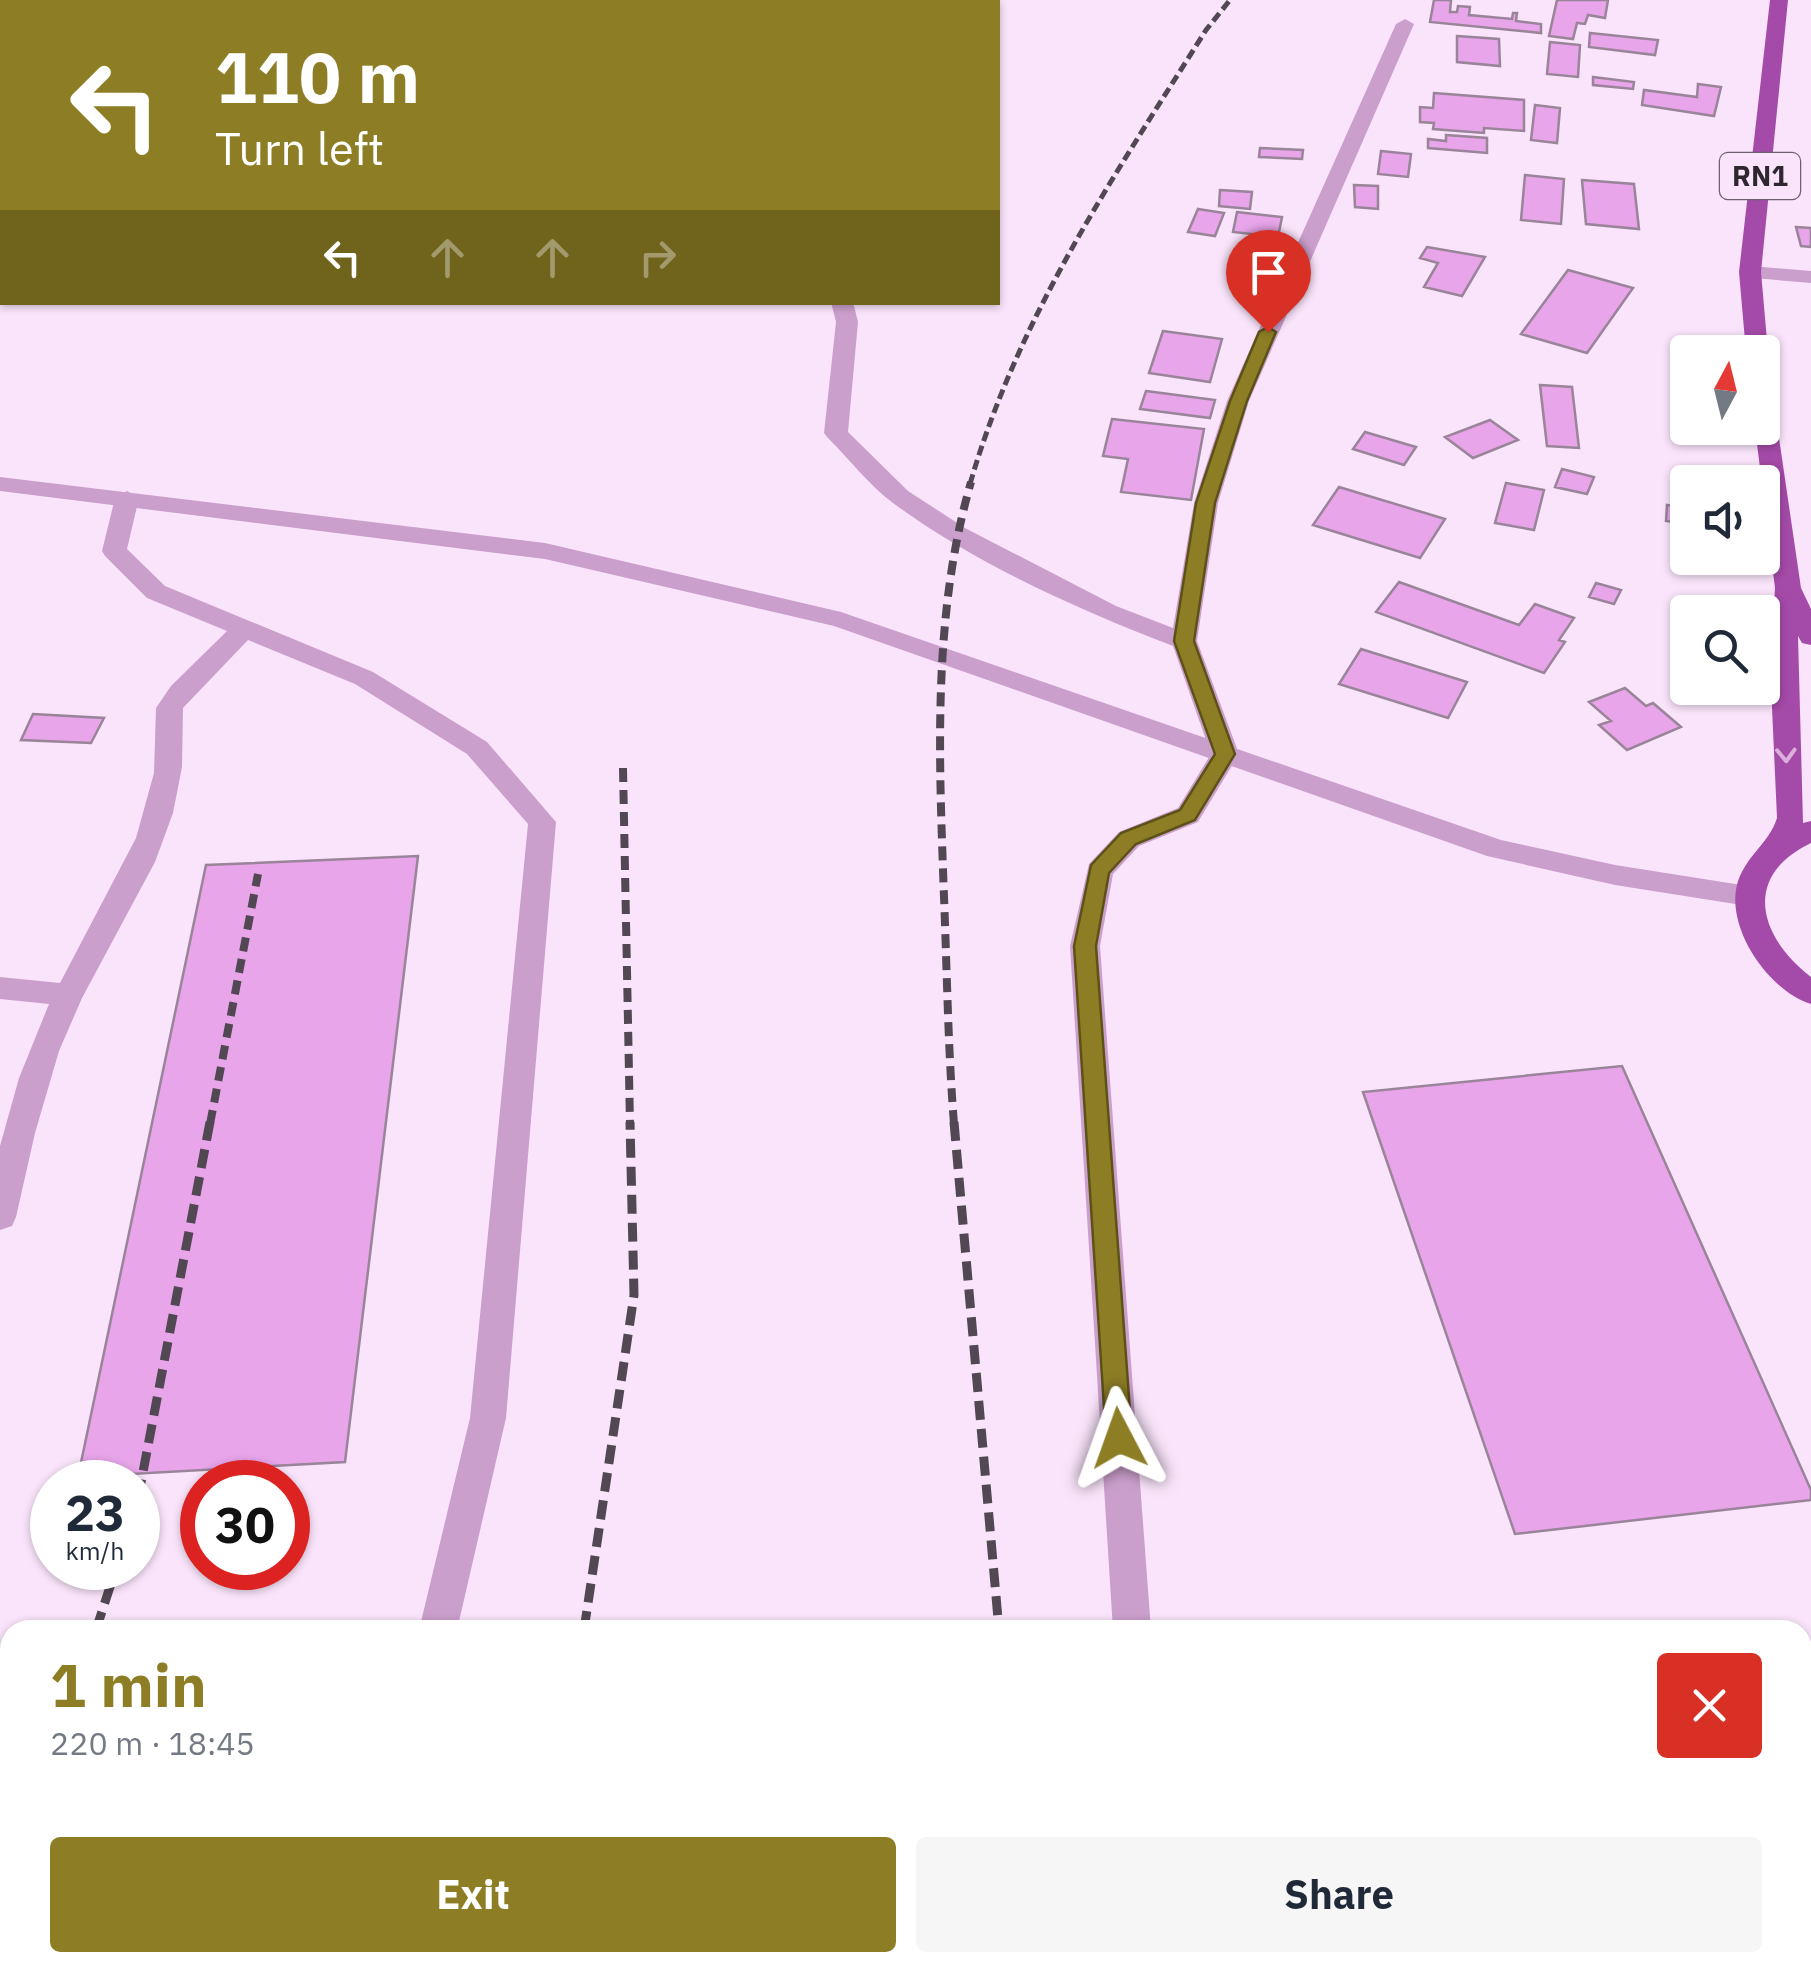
<!DOCTYPE html>
<meta charset="utf-8">
<style>
body{margin:0;font-family:"IBM Plex Sans",sans-serif;background:#f6f6f7;color:#1f2937;height:100vh;display:flex;flex-direction:column;font-size:38px;white-space:nowrap}
*{box-sizing:border-box;margin:0}
p{font-size:32px;color:#747a83}
.icon{flex:none;width:55px;height:55px;fill:none;stroke:currentColor;stroke-width:2;stroke-linecap:round;stroke-linejoin:round}
.map{position:relative;flex:1;overflow:hidden}
.details{position:absolute;left:0px;top:1620px;width:1812px;height:352px;display:flex;flex-direction:column;background:#fff;border-radius:30px 30px 0 0;box-shadow:0 2px 8px #0004}
.details>*{flex:none}
.top-card{position:absolute;left:0px;top:0px;width:1000px;height:305px;box-shadow:0 2px 8px #0004;background:#8d7e25;color:#fff;overflow:hidden}
.needle{width:65px;rotate:7deg}
.tools{position:absolute;left:1670px;top:335px;display:grid;gap:20px}
.tools a{display:grid;place-items:center;width:110px;height:110px;border-radius:10px;background:#fff;box-shadow:0 2px 8px #0004;font-size:50px}
.speed{position:absolute;left:30px;top:1460px;display:flex;gap:20px;font-size:50px;font-weight:700;text-align:center}
.speed>*{display:grid;place-content:center;width:130px;height:130px;border-radius:50%;background:#fff;box-shadow:0 2px 8px #0004;line-height:1}
.speed small{font-size:25px;font-weight:400}
.speed .limit{border:15px solid #d22;background:#fff;color:#111}
.pin{position:absolute;display:grid;place-items:center;width:85px;height:85px;color:#fff;margin:-102px -42px;border-radius:50% 50% 50% 0;rotate:-45deg;box-shadow:0 0 10px #0007}
.pin .icon{rotate:45deg}
.me{position:absolute;width:110px;margin:-55px;rotate:356deg;stroke-linejoin:round;filter:drop-shadow(0 0 8px #0008)}
.turn{display:flex;align-items:center;gap:35px;height:210px;padding:0 50px;font-size:45px}
.turn .icon{width:130px;height:130px;stroke-width:2.5}
.turn b{display:block;font-size:70px;line-height:85px}
.lanes{display:flex;align-items:center;height:95px;padding:0 50px;background:#0003;justify-content:center;gap:50px;direction:ltr}
.lanes .off{opacity:.35}
.round{display:grid;place-items:center;flex:none;width:105px;height:105px;border-radius:10px;background:#f6f6f7}
.head{display:flex;align-items:center;justify-content:space-between;height:170px;padding:0 50px}
h1{font-size:60px;font-weight:700;line-height:75px;color:#8d7e25}
.primary-button{display:flex;gap:20px;margin-top:auto;padding:20px 50px}
.primary-button a{flex:1;height:115px;border-radius:10px;background:#8d7e25;color:#fff;font-size:40px;font-weight:700;line-height:115px;text-align:center}
.primary-button a+a{background:#f6f6f7;color:#1f2937}
.map>svg:first-child{display:block}
</style>
<div class="map">
<svg width="1811" height="1971" viewBox="0 0 1811 1971">
<rect width="100%" height="100%" fill="#fae4fb"/>
<path fill="#e8a5ea" stroke="#998499" stroke-width="2.5" d="M1434,0H1451L1450,12H1457L1458,6L1470,7L1469,15L1512,19L1513,13H1517L1516,21L1541,24V33L1430,22Z
M1557,0H1608L1605,18L1588,15L1585,24L1577,23L1573,39L1549,36Z
M1590,33L1658,40L1655,55L1589,47Z
M1457,36L1499,39L1500,66L1457,62Z
M1550,42L1580,45L1578,77L1547,74Z
M1593,77L1634,82L1633,89L1593,85Z
M1698,84L1721,87L1714,116L1642,105L1644,90L1697,97Z
M1434,93L1524,100V131L1484,128V133L1433,129L1434,123L1420,122V107L1433,108Z
M1535,105L1560,108L1557,143L1531,140Z
M1446,135L1487,138V153L1428,148V139L1446,141Z
M1260,148L1303,150L1302,159L1259,157Z
M1381,151L1411,154L1408,177L1378,174Z
M1525,175L1564,179L1561,224L1521,220Z
M1582,180L1634,184L1639,229L1586,224Z
M1354,185L1378,186V209L1355,207Z
M1220,190L1252,192L1250,209L1219,206Z
M1198,209L1224,213L1215,236L1188,232Z
M1237,212L1282,217L1278,237L1233,232Z
M1796,227L1811,228V247L1801,246Z
M1427,247L1485,257L1462,296L1424,287L1438,263L1420,258Z
M1568,270L1633,288L1587,353L1521,334Z
M1163,331L1222,339L1210,382L1149,373Z
M1540,385L1572,387L1579,448L1547,446Z
M1146,391L1215,400L1210,418L1140,409Z
M1112,419L1204,429L1191,500L1121,492L1128,459L1103,456Z
M1490,420L1518,440L1473,458L1445,437Z
M1365,432L1416,447L1404,465L1353,449Z
M1562,469L1594,477L1587,494L1555,487Z
M1506,483L1544,490L1534,530L1495,523Z
M1339,487L1445,519L1420,558L1313,525Z
M1667,505L1688,508V524L1666,521Z
M1399,582L1519,625L1535,604L1574,618L1559,640L1565,642L1544,673L1376,612Z
M1596,583L1621,590L1614,604L1589,597Z
M1361,649L1467,682L1448,718L1339,684Z
M1625,688L1646,706L1653,703L1681,727L1627,750L1599,725L1611,721L1589,702Z
M33,714L104,718L91,743L21,740Z
M418,856L345,1462L78,1477L206,865Z
M1622,1066L1811,1490V1500L1515,1534L1363,1092Z"/>
<g fill="none" stroke-linecap="round" stroke-linejoin="round">
<path fill="#cb9fcc" fill-rule="evenodd" d="M154,0H172L173,2H155Z
M548,0H570L571,2H550Z
M1405,19L1414,24L1249,401L1218,503L1197,641L1239,754L1198,822L1139,846L1113,874L1100,946L1151,1630H1113L1070,946L1089,864L1119,832L1178,808L1211,754L1173,646C1079,610 974,563 893,503C869,485 849,459 828,438L824,433L836,322L831,302H853L858,322L848,432L908,491L965,528L1116,606L1173,628L1194,503L1227,401L1396,24Z
M1750,266L1811,271V283L1742,277L1739,272Z
M127,491L139,498L127,549L165,586L373,672L487,742L556,822L506,1418L457,1630H419L470,1418L528,824L467,754L355,684L248,640L183,708L182,767L173,813L155,862L82,998L59,1051L35,1133L16,1217L12,1226L0,1230V1146L19,1078L49,1004L0,999V977L60,983L136,838L154,773L156,708L171,686L227,631L147,598L105,556L102,551L115,498Z
M1150,1962H1192L1193,1971H1151Z"/>
<path fill="#cb9fcc" fill-rule="evenodd" d="M0,477L545,543L841,612L1501,840L1615,865L1748,886L1758,889L1762,896L1758,903L1748,906L1615,885L1487,856L834,626L545,559L0,491Z"/>
<path fill="#a44aa8" fill-rule="evenodd" d="M1770,0H1788L1761,272L1768,352L1762,357V352H1746L1739,272Z
M1762,390L1773,397L1801,588L1811,609V645L1802,643L1798,636L1803,823L1811,821V843C1742,876 1758,936 1811,977V1004C1769,991 1726,929 1737,885C1744,857 1769,844 1777,818L1770,663L1775,588L1755,428H1762Z"/>
<path stroke="#524853" stroke-width="5" stroke-dasharray="10 5" stroke-linecap="butt" d="M970,484C1019,315 1113,178 1206,30L1230,0"/>
<path stroke="#524853" stroke-width="8" stroke-dasharray="14 8" stroke-linecap="butt" d="M623,768L630,1124
M210,1124L258,874
M954,1124C948,1049 947,972 944,897C939,758 932,616 971,482"/>
<path stroke="#524853" stroke-width="9" stroke-dasharray="19 9" stroke-linecap="butt" d="M954,1122L999,1630
M138,1498L210,1122
M96,1630L116,1568
M584,1630L634,1295L630,1122
M0,1934L10,1903
M1025,1962L1026,1971
M74,1971L76,1962
M494,1971L496,1962"/>
</g>
<defs><path id="oneway-chevron" d="M-2-3.5L2.5 0L-2 3.5" fill="none" stroke-width="1.6" stroke-linecap="round" stroke-linejoin="round" transform="scale(2.5)"/></defs>
<use stroke="#dcaede" href="#oneway-chevron" transform="translate(1786 755) rotate(88)"/>
<path fill="#8d7e25" stroke="#5c5218" stroke-width="2.5" d="M1268,327L1276,332L1247,401L1215,503L1194,641L1235,754L1195,820L1136,844L1109,873L1096,946L1132,1438L1129,1447L1119,1450L1109,1447L1106,1438L1074,946L1091,865L1121,833L1180,810L1215,754L1174,641L1196,503L1230,401L1259,332Z"/>
<g text-anchor="middle" stroke-width="9" stroke-linejoin="round" paint-order="stroke">
<rect fill="#fae4fb" stroke="#6c606c" stroke-width="2.5" x="1720" y="153" width="80" height="46" rx="8"/>
<g font-size="28" font-weight="bold" fill="#2f272f">
<text x="1760" y="186">RN1</text>
</g>
</g>
</svg>
<div class="tools">
<a><svg class="needle" viewBox="-14 -14 28 28"><path d="M0-13l5 13h-10z" fill="#e53935"/><path d="M0 13l5-13h-10z" fill="#747a83"/></svg></a>
<a><svg class="icon" aria-label="sound" viewBox="0 0 24 24"><path d="M4 9h4l5-4v14l-5-4H4zM17 9q2 3 0 6"/></svg></a>
<a><svg class="icon" aria-label="search" viewBox="0 0 24 24"><circle cx="10" cy="10" r="6"/><path d="M15 15l6 6"/></svg></a>
</div>
<div class="speed"><div>23<small>km/h</small></div><div class="limit">30</div></div>
<div class="pin" style="left:1268px;top:332px;background:#d93025"><svg class="icon" aria-label="arrive" viewBox="0 0 24 24"><path d="M6 21V4h12l-3 4 3 4H6"/></svg></div>
<svg class="me" style="left:1119px;top:1438px" viewBox="-20 -20 40 40"><path d="M0-17L14 15 0 8-14 15z" fill="#8d7e25" stroke="#fff" stroke-width="4"/></svg>
<div class="top-card">
<div class="turn"><svg class="icon" aria-label="left" viewBox="0 0 24 24"><path d="M17 20v-9H6M10 6l-5 5 5 5"/></svg><div><b>110 m</b>Turn left</div></div>
<div class="lanes"><svg class="icon" aria-label="left" viewBox="0 0 24 24"><path d="M17 20v-9H6M10 6l-5 5 5 5"/></svg><svg class="icon off" aria-label="ahead" viewBox="0 0 24 24"><path d="M12 20V5M6 11l6-6 6 6"/></svg><svg class="icon off" aria-label="ahead" viewBox="0 0 24 24"><path d="M12 20V5M6 11l6-6 6 6"/></svg><svg class="icon off" aria-label="right" viewBox="0 0 24 24"><path d="M7 20v-9h11M14 6l5 5-5 5"/></svg></div>
</div>
<section class="details">
<div class="head"><div><h1>1 min</h1><p>220 m · 18:45</p></div><a class="round" style="background:#d93025;color:#fff"><svg class="icon" aria-label="close" viewBox="0 0 24 24"><path d="M6 6l12 12M18 6L6 18"/></svg></a></div>
<div class="primary-button"><a>Exit</a><a>Share</a></div>
</section>
</div>
